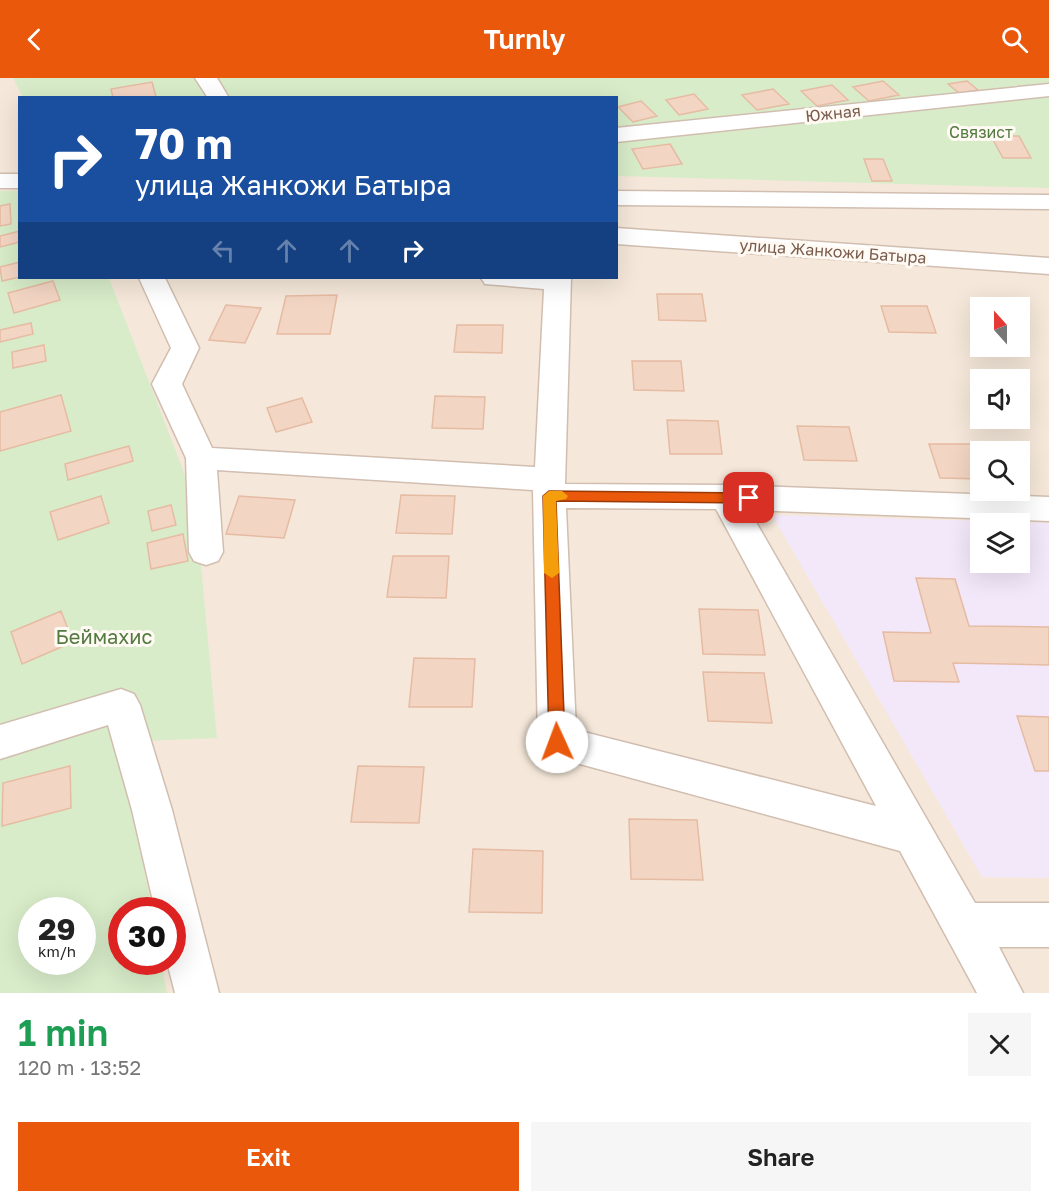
<!DOCTYPE html>
<meta charset="utf-8">
<style>
body{margin:0;font-family:"Golos Text",sans-serif;background:#f6f6f6;color:#222;height:100vh;display:flex;flex-direction:column;font-size:22px;white-space:nowrap}
*{box-sizing:border-box;margin:0}
p{font-size:20px;color:#767676}
.icon{flex:none;width:33px;height:33px;fill:none;stroke:currentColor;stroke-width:2;stroke-linecap:round;stroke-linejoin:round}
.map{position:relative;height:915px;overflow:hidden}
.side{display:flex;flex-direction:column;background:#fff;flex:1}
.side>*{flex:none}
.banner{position:absolute;left:18px;top:18px;width:600px;height:183px;border-radius:0px;box-shadow:0 6px 24px #0002;background:#1a4fa0;color:#fff;overflow:hidden}
.needle{width:39px;rotate:339deg}
.buttons{position:absolute;left:970px;top:219px;display:grid;gap:12px}
.buttons a{display:grid;place-items:center;width:60px;height:60px;border-radius:0px;background:#fff;box-shadow:0 6px 24px #0002;font-size:30px}
.speed{position:absolute;left:18px;top:819px;display:flex;gap:12px;font-size:30px;font-weight:700;text-align:center}
.speed>*{display:grid;place-content:center;width:78px;height:78px;border-radius:50%;background:#fff;box-shadow:0 6px 24px #0002;line-height:1}
.speed small{font-size:15px;font-weight:400}
.speed .limit{border:9px solid #d22;background:#fff;color:#111}
.pin{position:absolute;display:grid;place-items:center;width:51px;height:51px;color:#fff;margin:-26px;border-radius:12px;box-shadow:0 3px 9px #0006}
.me{position:absolute;width:66px;margin:-33px;rotate:358deg;stroke-linejoin:round;filter:drop-shadow(0 0 4px #0008)}
.turn{display:flex;align-items:center;gap:21px;height:126px;padding:0 18px;font-size:27px}
.turn .icon{width:78px;height:78px;stroke-width:2.5}
.turn b{display:block;font-size:42px;line-height:51px}
.lanes{display:flex;align-items:center;height:57px;padding:0 18px;background:#0003;justify-content:center;gap:30px;direction:ltr}
.lanes .off{opacity:.35}
.round{display:grid;place-items:center;flex:none;width:63px;height:63px;border-radius:0px;background:#f6f6f6}
.head{display:flex;align-items:center;justify-content:space-between;height:102px;padding:0 18px}
h1{font-size:36px;font-weight:600;line-height:45px;color:#1e9e55}
.button{display:flex;gap:12px;margin-top:auto;padding:12px 18px}
.button a{flex:1;height:69px;border-radius:0px;background:#ea580c;color:#fff;font-size:24px;font-weight:600;line-height:69px;text-align:center}
.button a+a{background:#f6f6f6;color:#222}
header{display:flex;justify-content:space-between;align-items:center;height:78px;padding:0 18px;background:#ea580c;color:#fff;font-size:27px;font-weight:600}
.map>svg:first-child{display:block}
</style>
<header><svg class="icon" aria-label="back" viewBox="0 0 24 24"><path d="M15 5l-7 7 7 7"/></svg>Turnly<svg class="icon" aria-label="search" viewBox="0 0 24 24"><circle cx="10" cy="10" r="6"/><path d="M15 15l6 6"/></svg></header>
<div class="map">
<svg width="1049" height="915" viewBox="0 0 1049 915">
<rect width="100%" height="100%" fill="#fdf6ec"/>
<path fill="#f5e8da" fill-rule="evenodd" d="M0,0H1049V915H0ZM20,20H616V200H20ZM981,230H1020V268H981ZM981,302H1020V340H981ZM981,374H1020V412H981ZM981,446H1020V484H981ZM32,832H82V884H32ZM122,832H172V884H122Z"/>
<path fill="#f3e8fa" fill-rule="evenodd" d="M772,437L1049,445V800L982,799ZM981,446H1020V484H981Z"/>
<path fill="#d8ecc9" fill-rule="evenodd" d="M13,0H1049V110L617,98L616,20H23Z
M0,113H19L20,200H109L195,423L217,660L120,664L152,832H122V884H161L167,915H0ZM32,832H82V884H32Z"/>
<path fill="#f3d5c3" stroke="#e6bba3" stroke-width="1.5" d="M883,3L899,17L869,23L853,9Z
M967,3L978,12L959,15L948,6Z
M152,4L156,19L113,20L111,11Z
M832,7L848,22L817,28L801,13Z
M773,11L789,26L757,32L742,17Z
M694,16L708,31L679,37L666,22Z
M641,23L657,38L633,44L618,29Z
M991,58H1019L1031,80H1003Z
M670,66L682,86L643,91L632,71Z
M864,81H883L892,103H872Z
M10,126L11,146L0,148V128Z
M20,153V164L0,169V158Z
M20,184V199L2,203L0,189Z
M53,203L60,222L14,235L8,215Z
M657,216H702L706,243L659,242Z
M337,217L330,256H277L286,218Z
M226,227L261,230L245,265L209,262Z
M881,228H927L936,255L889,254Z
M31,245L33,256L0,264V252Z
M457,247H503L502,275L454,274Z
M44,267L46,283L13,290L12,274Z
M632,283H681L684,313L634,312Z
M61,317L71,353L0,373V334Z
M435,318L485,319L483,351L432,350Z
M302,320L312,344L276,354L267,330Z
M667,342L718,343L722,376H670Z
M797,348L849,349L857,383L804,382Z
M929,366H981L984,374H981V401L940,400Z
M129,368L133,383L68,402L65,386Z
M401,417L455,418L452,456L396,455Z
M101,418L109,445L58,462L50,434Z
M239,418L295,422L284,460L226,456Z
M171,427L176,447L152,453L148,433Z
M183,456L188,483L151,491L147,465Z
M393,478H449L446,520L387,519Z
M916,500L955,501L969,548L1049,549V587L953,585L959,604L894,603L883,554L931,555Z
M699,531L758,532L765,577L703,576Z
M61,533L73,564L22,586L11,554Z
M414,580L475,581L472,629H409Z
M703,594L764,595L772,645L708,643Z
M1017,638L1049,639V693H1035Z
M70,688L71,730L2,748L3,705Z
M358,688L424,689L419,745L351,744Z
M629,741L697,742L703,802L631,801Z
M473,771L543,773L542,835L469,834Z"/>
<g fill="none" stroke-linecap="round" stroke-linejoin="round">
<defs>
<path id="minor" d="M195,0H217L229,20H208Z
M1049,6V18L616,64V50Z
M0,96H20V110H0Z
M616,113L1049,117V131L616,127Z
M616,150L1049,180V196L616,166Z
M139,200H165L199,270L182,306L212,370L535,389L544,211L485,206L481,200H571L565,406L726,407L1049,419V443L749,432L975,825H1049V869H999L1023,915H977L900,773L543,676L538,664L533,412L217,392L223,474L218,483L206,487L194,483L189,474L186,380L152,306L171,270ZM566,430L716,431L876,728L576,652Z
M121,611L134,616L140,627L172,732L219,915H175L167,884H172V832H155L132,732L108,647L0,681V647Z"/>
</defs>
<use href="#minor" stroke="#d1beb0" stroke-width="3"/>
<use href="#minor" fill="#fff" fill-rule="evenodd"/>
</g>
<path fill="#ea580c" stroke="#983908" stroke-width="1.5" d="M549,413L749,415L756,420L749,425L556,423L565,664L562,669L557,671L551,669L549,664L543,418Z"/>
<path fill="#f59e0b" d="M562,413L568,418L566,421L556,423L559,495L552,500L544,495L543,418L549,413Z"/>
<g text-anchor="middle" stroke-width="6" stroke-linejoin="round" paint-order="stroke">
<g font-size="16" fill="#7a5c4d" stroke="#fffaf3">
<text transform="translate(833 35) rotate(-6)" y="6">Южная</text>
<text transform="translate(833 173) rotate(4)" y="6">улица Жанкожи Батыра</text>
</g>
<g font-size="16" fill="#537a41" stroke="#fffaf3">
<text x="981" y="60">Связист</text>
</g>
<g font-size="20" fill="#537a41" stroke="#fffaf3">
<text x="104" y="566">Беймахис</text>
</g>
</g>
</svg>
<div class="buttons">
<a><svg class="needle" viewBox="-14 -14 28 28"><path d="M0-13l5 13h-10z" fill="#e53935"/><path d="M0 13l5-13h-10z" fill="#767676"/></svg></a>
<a><svg class="icon" aria-label="sound" viewBox="0 0 24 24"><path d="M4 9h4l5-4v14l-5-4H4zM17 9q2 3 0 6"/></svg></a>
<a><svg class="icon" aria-label="search" viewBox="0 0 24 24"><circle cx="10" cy="10" r="6"/><path d="M15 15l6 6"/></svg></a>
<a><svg class="icon" aria-label="layers" viewBox="0 0 24 24"><path d="M12 4l9 5-9 5-9-5zM3 14l9 5 9-5"/></svg></a>
</div>
<div class="speed"><div>29<small>km/h</small></div><div class="limit">30</div></div>
<div class="pin" style="left:749px;top:420px;background:#d93025"><svg class="icon" aria-label="arrive" viewBox="0 0 24 24"><path d="M6 21V4h12l-3 4 3 4H6"/></svg></div>
<svg class="me" style="left:557px;top:664px" viewBox="-20 -20 40 40"><circle r="19" fill="#fff"/><path d="M0-13L10 11 0 6-10 11z" fill="#ea580c"/></svg>
<div class="banner">
<div class="turn"><svg class="icon" aria-label="right" viewBox="0 0 24 24"><path d="M7 20v-9h11M14 6l5 5-5 5"/></svg><div><b>70 m</b>улица Жанкожи Батыра</div></div>
<div class="lanes"><svg class="icon off" aria-label="left" viewBox="0 0 24 24"><path d="M17 20v-9H6M10 6l-5 5 5 5"/></svg><svg class="icon off" aria-label="ahead" viewBox="0 0 24 24"><path d="M12 20V5M6 11l6-6 6 6"/></svg><svg class="icon off" aria-label="ahead" viewBox="0 0 24 24"><path d="M12 20V5M6 11l6-6 6 6"/></svg><svg class="icon" aria-label="right" viewBox="0 0 24 24"><path d="M7 20v-9h11M14 6l5 5-5 5"/></svg></div>
</div>
</div>
<section class="side">
<div class="head"><div><h1>1 min</h1><p>120 m · 13:52</p></div><a class="round"><svg class="icon" aria-label="close" viewBox="0 0 24 24"><path d="M6 6l12 12M18 6L6 18"/></svg></a></div>
<div class="button"><a>Exit</a><a>Share</a></div>
</section>
